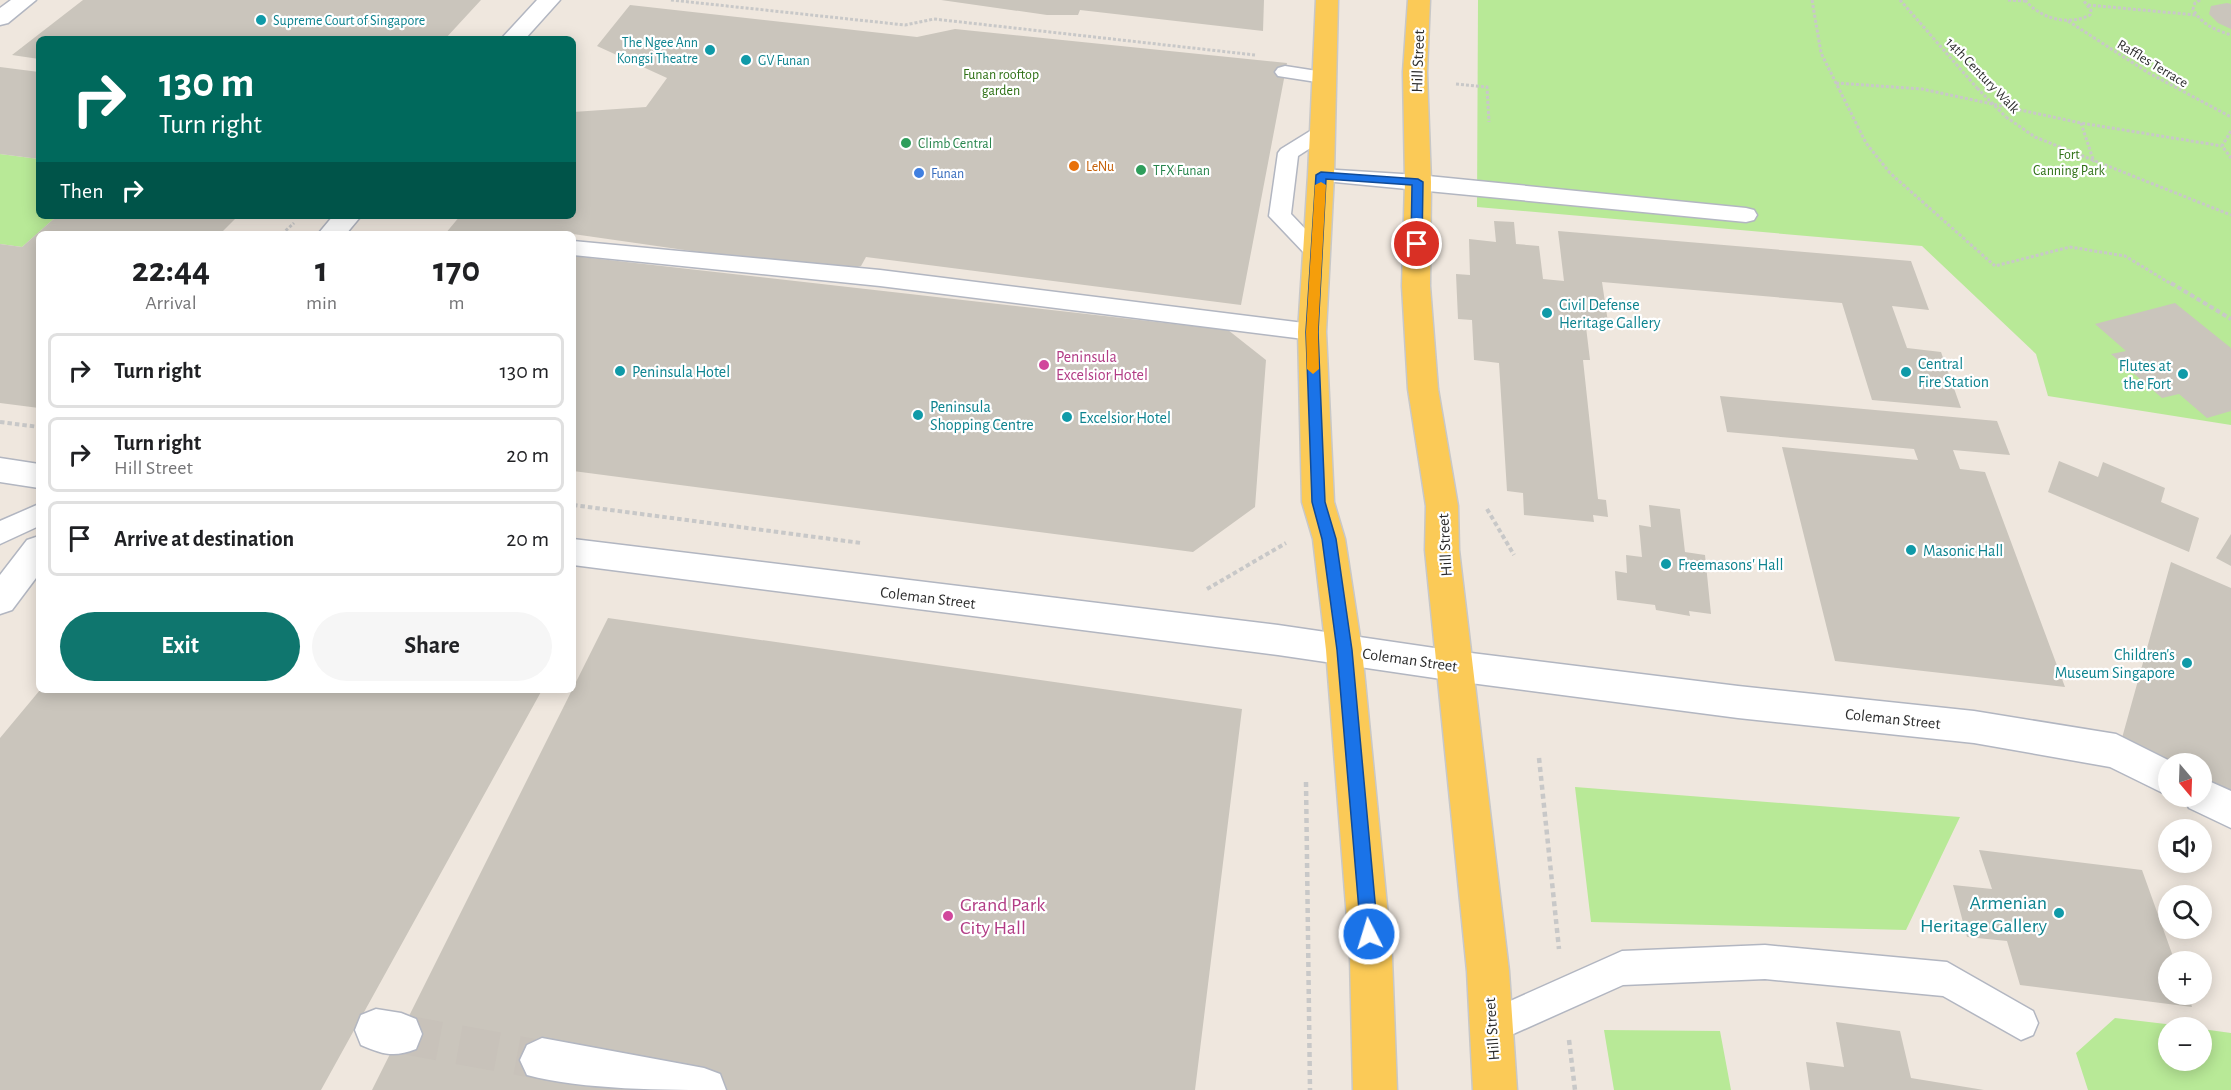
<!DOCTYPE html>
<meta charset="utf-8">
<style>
body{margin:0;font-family:"Alegreya Sans",sans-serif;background:#f6f6f6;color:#202124;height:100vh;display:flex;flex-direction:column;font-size:22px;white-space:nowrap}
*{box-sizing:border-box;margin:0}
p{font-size:20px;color:#757577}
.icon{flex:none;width:33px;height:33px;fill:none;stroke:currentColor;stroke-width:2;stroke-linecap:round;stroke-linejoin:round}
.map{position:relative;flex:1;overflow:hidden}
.drawer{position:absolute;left:36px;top:231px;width:540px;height:462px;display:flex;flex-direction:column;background:#fff;border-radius:9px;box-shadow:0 3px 15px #0003}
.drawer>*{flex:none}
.guide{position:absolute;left:36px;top:36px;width:540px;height:183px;border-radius:9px;box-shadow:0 3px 15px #0003;background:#00695c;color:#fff;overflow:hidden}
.needle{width:39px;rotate:161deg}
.fabs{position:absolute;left:2158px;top:753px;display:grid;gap:12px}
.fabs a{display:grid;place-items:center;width:54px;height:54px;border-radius:50%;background:#fff;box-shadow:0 3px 15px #0003;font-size:30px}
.pin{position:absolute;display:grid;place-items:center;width:51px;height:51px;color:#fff;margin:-26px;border:3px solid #fff;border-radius:50%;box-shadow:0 2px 6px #0007}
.me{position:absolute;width:66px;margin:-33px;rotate:355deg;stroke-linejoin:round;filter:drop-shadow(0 0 4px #0008)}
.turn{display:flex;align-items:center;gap:21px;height:126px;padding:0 24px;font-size:27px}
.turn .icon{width:78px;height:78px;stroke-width:2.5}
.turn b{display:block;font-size:42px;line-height:51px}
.then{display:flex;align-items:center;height:57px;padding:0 24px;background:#0003;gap:12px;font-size:22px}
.eta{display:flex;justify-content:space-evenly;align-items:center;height:102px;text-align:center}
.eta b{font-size:36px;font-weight:600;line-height:42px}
.action{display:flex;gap:12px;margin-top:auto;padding:12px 24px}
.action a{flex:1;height:69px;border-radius:36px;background:#0f766e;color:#fff;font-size:24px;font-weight:600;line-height:69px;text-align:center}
.action a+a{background:#f6f6f6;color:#202124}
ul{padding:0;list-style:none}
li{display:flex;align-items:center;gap:18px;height:75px;margin:0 12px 9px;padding:0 12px;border:3px solid #e0e0e0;border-radius:9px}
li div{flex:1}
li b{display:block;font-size:22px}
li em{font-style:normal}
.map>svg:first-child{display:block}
</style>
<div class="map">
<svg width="2231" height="1090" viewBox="0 0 2231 1090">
<rect width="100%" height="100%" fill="#efe7de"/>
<path fill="#b8e997" d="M1478,0H2231V425L2048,396L2036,354L1922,246L1477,207Z
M0,154L39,159V216H57L22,247L0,244Z
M1575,787L1960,817L1906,930L1591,922Z
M2115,1018L2191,1027L2169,1028V1060H2202V1029L2231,1033V1090H2088L2076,1053Z
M1604,1030L1720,1031L1731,1090H1614Z"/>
<path fill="#cac5bc" d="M83,0H481L445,39H39V59L12,55Z
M941,0H1264L1263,31L1080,10L1078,15H1047Z
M2227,3L2231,4V29L2218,23L2209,14L2211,6Z
M630,5L917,37L955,29L1287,63L1241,305L866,257L861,266L838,272L573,234H445L460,216H573V112L646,107L667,78L597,46Z
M0,67L39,72V159L0,154Z
M57,216H238L220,234H39V408L0,403V244L22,247Z
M1494,221L1514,222L1516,244L1539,246L1543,279L1564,281L1558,231L1911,261L1929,310L1892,306L1907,348L1941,352L1961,408L1872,400L1842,303L1602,282L1609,329L1586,327L1590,360H1583L1598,499L1606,500L1608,517L1593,515L1594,522L1524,515L1523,493L1507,491L1499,363L1474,360L1472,320L1458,319L1456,274L1470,275L1469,239L1496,242Z
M573,256L1228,330L1266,360L1255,507L1193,552L573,471Z
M2175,303L2231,348V411L2207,418L2179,394L2162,398L2111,354L2126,351L2095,324Z
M1720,396L1997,421L2010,455L1953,450L1960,469L1985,472L2065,687L1835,661L1782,447L1918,460L1914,449L1727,432Z
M2059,461L2098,477L2103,462L2165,488L2161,502L2199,518L2189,552L2048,492Z
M1649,505L1680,509L1685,552L1705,555L1711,614L1689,611L1690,616L1656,610L1655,605L1617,600L1615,571L1627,573L1626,555L1642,557L1639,525L1651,527Z
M2231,534V566L2216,558Z
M2171,562L2231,588V792L2202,778V764H2172L2122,738Z
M608,618L1242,709L1195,1090H372Z
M40,690H542L321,1090H0V738Z
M1979,850L2142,870L2175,962H2169V994H2188L2192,1007L2020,985L2007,941L1967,937L1953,885L1992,889Z
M1836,1022L1900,1031L1911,1078L1984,1090H1810L1806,1062L1844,1067Z"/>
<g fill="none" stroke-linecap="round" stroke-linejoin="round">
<path stroke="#c8c2ba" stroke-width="39" stroke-dasharray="39 20" stroke-linecap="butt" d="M401,1034L542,1060"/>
<defs>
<path id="service" d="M1285,66L1330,73L1333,77L1330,81L1323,83L1278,76L1275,72L1278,68Z
M1322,126L1329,128L1332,132L1329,136L1298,156L1291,214L1327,252L1324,257L1316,259L1308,257L1269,216L1278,153L1281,149L1315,128Z
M1321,169L1418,175L1746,208L1754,210L1757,215L1754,220L1746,222L1314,180L1311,175L1314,170Z
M573,241L880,270L1312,324L1320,326L1324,332L1320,338L1312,340L880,286L573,255Z
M39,504V526L0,544V521Z
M1765,945L1947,962L2033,1011L2038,1023L2033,1035L2021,1040L1943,996L1765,979L1623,985L1491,1044L1479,1039L1474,1027L1479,1015L1622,951Z"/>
<path id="pedestrian" d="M376,1009L401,1013L416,1019L422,1034L416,1049C394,1058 382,1054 361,1045L355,1030L361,1015Z
M542,1038L704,1068L720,1074L726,1090C664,1090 584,1090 527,1075L520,1060L527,1045Z"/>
<path id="minor" d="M1455,651L1738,686L1974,711L2116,734L2176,764H2169V796L2110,767L1974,743L1738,718L1455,681L1442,677L1437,666L1442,655Z
M2202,778L2231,791V828L2189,808L2183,796H2202Z"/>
<path id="tertiary" d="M11,0H36L8,23L0,25V8Z
M0,458L39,464V488L0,482Z
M573,539L1278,625L1455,651L1468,655L1473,666L1468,677L1455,681L1278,655L573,565Z"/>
<path id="secondary" d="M537,0H560L525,39H501Z
M333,216H361L346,234H318Z
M39,536V574L12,610L0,614V575L27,540Z"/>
<path id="primary" d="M1316,0H1338L1334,175L1326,332L1334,502L1345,539L1362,650L1392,957L1397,1090H1353L1350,957L1326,650L1313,539L1302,502L1298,332L1308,175Z
M1408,0H1430L1427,72L1431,182L1430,286L1438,389L1458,506L1459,550L1509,971L1517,1090H1473L1467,971L1425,550L1426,506L1408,389L1402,286L1405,182L1403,72Z"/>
</defs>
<use href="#service" stroke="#b2b6c1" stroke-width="3"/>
<use href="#pedestrian" stroke="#b2b6c1" stroke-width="3"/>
<use href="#minor" stroke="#b2b6c1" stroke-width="3"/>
<use href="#tertiary" stroke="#b2b6c1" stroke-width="3"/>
<use href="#secondary" stroke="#b2b6c1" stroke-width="3"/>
<use href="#primary" stroke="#c8c8c8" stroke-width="3"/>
<path stroke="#c8c8c8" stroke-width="3" stroke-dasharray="3 2" stroke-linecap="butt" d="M671,0L905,25L934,19L1255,55
M1812,0L1821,53L1866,143L1890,173L1995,266L2070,247L2125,256L2173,285
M1900,0L1977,88
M2008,0L2025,1
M2025,0C2041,19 2068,26 2090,15L2091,10L2083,0
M2200,0L2195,3L2193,9C2201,24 2215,30 2231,35
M2088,5L2196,15
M2068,21L2147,72L2231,117
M1836,83L1922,89L2081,123L2222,146
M1456,84L1487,87L1489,122
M2006,117L2035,137L2231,215
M2081,123L2094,162
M2231,131L2222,146L2231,158
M282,234L294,223"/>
<path stroke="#c8c8c8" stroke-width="4" stroke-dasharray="4.5 3" stroke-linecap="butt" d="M2171,283L2231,319
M0,422L39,427
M573,505L861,543
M1487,509L1514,555
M1207,589L1286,543"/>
<path stroke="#c8c8c8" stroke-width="4.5" stroke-dasharray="5 4" stroke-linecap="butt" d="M1539,758L1559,949
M1306,782L1310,1090
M1569,1040L1575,1090"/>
<use href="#service" fill="#fff" fill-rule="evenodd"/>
<use href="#pedestrian" fill="#fff" fill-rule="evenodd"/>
<use href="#minor" fill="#fff" fill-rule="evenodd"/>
<use href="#tertiary" fill="#fff" fill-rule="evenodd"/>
<use href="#secondary" fill="#fff" fill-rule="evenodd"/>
<use href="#primary" fill="#fbca57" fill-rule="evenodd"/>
<path stroke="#c8c8c8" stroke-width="3" stroke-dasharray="3 2" stroke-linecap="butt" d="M1977,88L2006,117"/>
</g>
<path fill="#1a73e8" stroke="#114b97" stroke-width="1.5" d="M1321,172L1418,179L1423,182L1422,244L1417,248L1411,244L1412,185L1326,179L1318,332L1325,502L1336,539L1352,650L1378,934L1375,940L1369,943L1363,940L1361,934L1337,650L1322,539L1312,502L1306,332L1316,175Z"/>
<path fill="#f59e0b" d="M1321,182L1326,185L1318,332L1319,369L1313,374L1307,369L1306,332L1315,185Z"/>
<g fill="#0f9aa8" stroke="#fff" stroke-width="2">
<circle cx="261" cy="20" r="6"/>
<circle cx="710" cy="50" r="6"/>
<circle cx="746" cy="60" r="6"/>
<circle cx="1547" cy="313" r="6"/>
<circle cx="620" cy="371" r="6"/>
<circle cx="1906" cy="372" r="6"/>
<circle cx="2183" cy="374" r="6"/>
<circle cx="918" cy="415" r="6"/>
<circle cx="1067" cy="417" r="6"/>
<circle cx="1911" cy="550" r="6"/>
<circle cx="1666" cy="564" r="6"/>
<circle cx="2187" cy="663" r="6"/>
<circle cx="2059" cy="913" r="6"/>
</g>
<g fill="#2e9e5b" stroke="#fff" stroke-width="2">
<circle cx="906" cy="143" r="6"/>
<circle cx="1141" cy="170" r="6"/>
</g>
<circle fill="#e8710a" stroke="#fff" stroke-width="2" cx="1074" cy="166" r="6"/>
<circle fill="#3f7fe0" stroke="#fff" stroke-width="2" cx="919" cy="173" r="6"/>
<g fill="#d1479c" stroke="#fff" stroke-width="2">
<circle cx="1044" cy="365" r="6"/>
<circle cx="948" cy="916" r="6"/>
</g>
<g text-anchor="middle" stroke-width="4.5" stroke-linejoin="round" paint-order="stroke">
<g font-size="14" fill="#0d838f" stroke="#fff" text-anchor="start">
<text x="273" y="25">Supreme Court of Singapore</text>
<text x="698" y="47" text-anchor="end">The Ngee Ann<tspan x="698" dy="16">Kongsi Theatre</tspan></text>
<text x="758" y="65">GV Funan</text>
</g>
<g font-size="14" fill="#2c2c2c" stroke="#fff">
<text transform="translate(2153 63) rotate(31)" y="5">Raffles Terrace</text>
<text transform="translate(1983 75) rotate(46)" y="5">14th Century Walk</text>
</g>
<g font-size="14" fill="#2e7015" stroke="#fff">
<text x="1001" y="79">Funan rooftop<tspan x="1001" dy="16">garden</tspan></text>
<text x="2069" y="159">Fort<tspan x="2069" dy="16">Canning Park</tspan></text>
</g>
<g font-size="14" fill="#27864d" stroke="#fff" text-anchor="start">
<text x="918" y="148">Climb Central</text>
<text x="1153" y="175">TFX Funan</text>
</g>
<g font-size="14" fill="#c56008" stroke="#fff" text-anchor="start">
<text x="1086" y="171">LeNu</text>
</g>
<g font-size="14" fill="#366cbe" stroke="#fff" text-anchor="start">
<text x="931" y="178">Funan</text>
</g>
<g font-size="16" fill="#2c2c2c" stroke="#fff">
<text transform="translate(1417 61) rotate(-88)" y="6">Hill Street</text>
<text transform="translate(1444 545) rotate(-93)" y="6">Hill Street</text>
<text transform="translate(928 597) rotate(7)" y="6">Coleman Street</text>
<text transform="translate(1410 659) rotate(8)" y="6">Coleman Street</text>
<text transform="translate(1893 718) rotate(6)" y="6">Coleman Street</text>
<text transform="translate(1491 1029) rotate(-94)" y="6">Hill Street</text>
</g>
<g font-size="16" fill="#0d838f" stroke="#fff" text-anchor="start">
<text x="1559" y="310">Civil Defense<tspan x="1559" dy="18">Heritage Gallery</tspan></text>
<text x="1918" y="369">Central<tspan x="1918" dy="18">Fire Station</tspan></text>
<text x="2171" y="371" text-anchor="end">Flutes at<tspan x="2171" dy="18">the Fort</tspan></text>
<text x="632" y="377">Peninsula Hotel</text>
<text x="930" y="412">Peninsula<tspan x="930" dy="18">Shopping Centre</tspan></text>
<text x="1079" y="423">Excelsior Hotel</text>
<text x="1923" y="556">Masonic Hall</text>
<text x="1678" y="570">Freemasons' Hall</text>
<text x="2175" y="660" text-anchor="end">Children's<tspan x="2175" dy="18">Museum Singapore</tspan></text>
</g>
<g font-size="16" fill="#b23c85" stroke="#fff" text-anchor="start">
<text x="1056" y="362">Peninsula<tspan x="1056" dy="18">Excelsior Hotel</tspan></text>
</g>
<g font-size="20" fill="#0d838f" stroke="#fff" text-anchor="end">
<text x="2047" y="909">Armenian<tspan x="2047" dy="23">Heritage Gallery</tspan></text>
</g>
<g font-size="20" fill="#b23c85" stroke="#fff" text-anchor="start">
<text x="960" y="911">Grand Park<tspan x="960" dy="23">City Hall</tspan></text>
</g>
</g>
</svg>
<div class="fabs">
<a><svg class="needle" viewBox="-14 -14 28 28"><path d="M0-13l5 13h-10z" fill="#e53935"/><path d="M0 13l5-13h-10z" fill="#757577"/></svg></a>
<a><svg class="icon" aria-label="sound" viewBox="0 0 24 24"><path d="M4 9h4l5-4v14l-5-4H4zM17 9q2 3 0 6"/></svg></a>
<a><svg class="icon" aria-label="search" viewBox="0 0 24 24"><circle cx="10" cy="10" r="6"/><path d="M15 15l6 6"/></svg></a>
<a>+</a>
<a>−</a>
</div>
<div class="pin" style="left:1417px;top:244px;background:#d93025"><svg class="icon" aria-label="arrive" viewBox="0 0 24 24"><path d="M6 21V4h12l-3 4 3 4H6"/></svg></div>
<svg class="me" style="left:1369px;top:934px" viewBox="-20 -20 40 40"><circle r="17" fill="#1a73e8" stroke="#fff" stroke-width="3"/><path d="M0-11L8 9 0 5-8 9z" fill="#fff"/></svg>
<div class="guide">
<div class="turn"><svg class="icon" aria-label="right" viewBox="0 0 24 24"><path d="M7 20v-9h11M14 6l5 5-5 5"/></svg><div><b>130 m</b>Turn right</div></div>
<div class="then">Then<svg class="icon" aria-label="right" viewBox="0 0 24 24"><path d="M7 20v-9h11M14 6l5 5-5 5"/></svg></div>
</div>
<section class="drawer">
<div class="eta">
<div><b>22:44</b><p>Arrival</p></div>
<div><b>1</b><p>min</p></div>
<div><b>170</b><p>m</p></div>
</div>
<ul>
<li><svg class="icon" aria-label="right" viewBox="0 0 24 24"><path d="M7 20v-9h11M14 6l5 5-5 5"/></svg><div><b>Turn right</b></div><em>130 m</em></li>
<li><svg class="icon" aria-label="right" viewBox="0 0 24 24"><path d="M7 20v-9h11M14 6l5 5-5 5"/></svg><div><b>Turn right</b><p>Hill Street</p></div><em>20 m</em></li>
<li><svg class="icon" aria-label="arrive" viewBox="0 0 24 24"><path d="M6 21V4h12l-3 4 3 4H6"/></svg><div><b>Arrive at destination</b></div><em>20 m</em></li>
</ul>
<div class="action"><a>Exit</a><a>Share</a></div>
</section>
</div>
